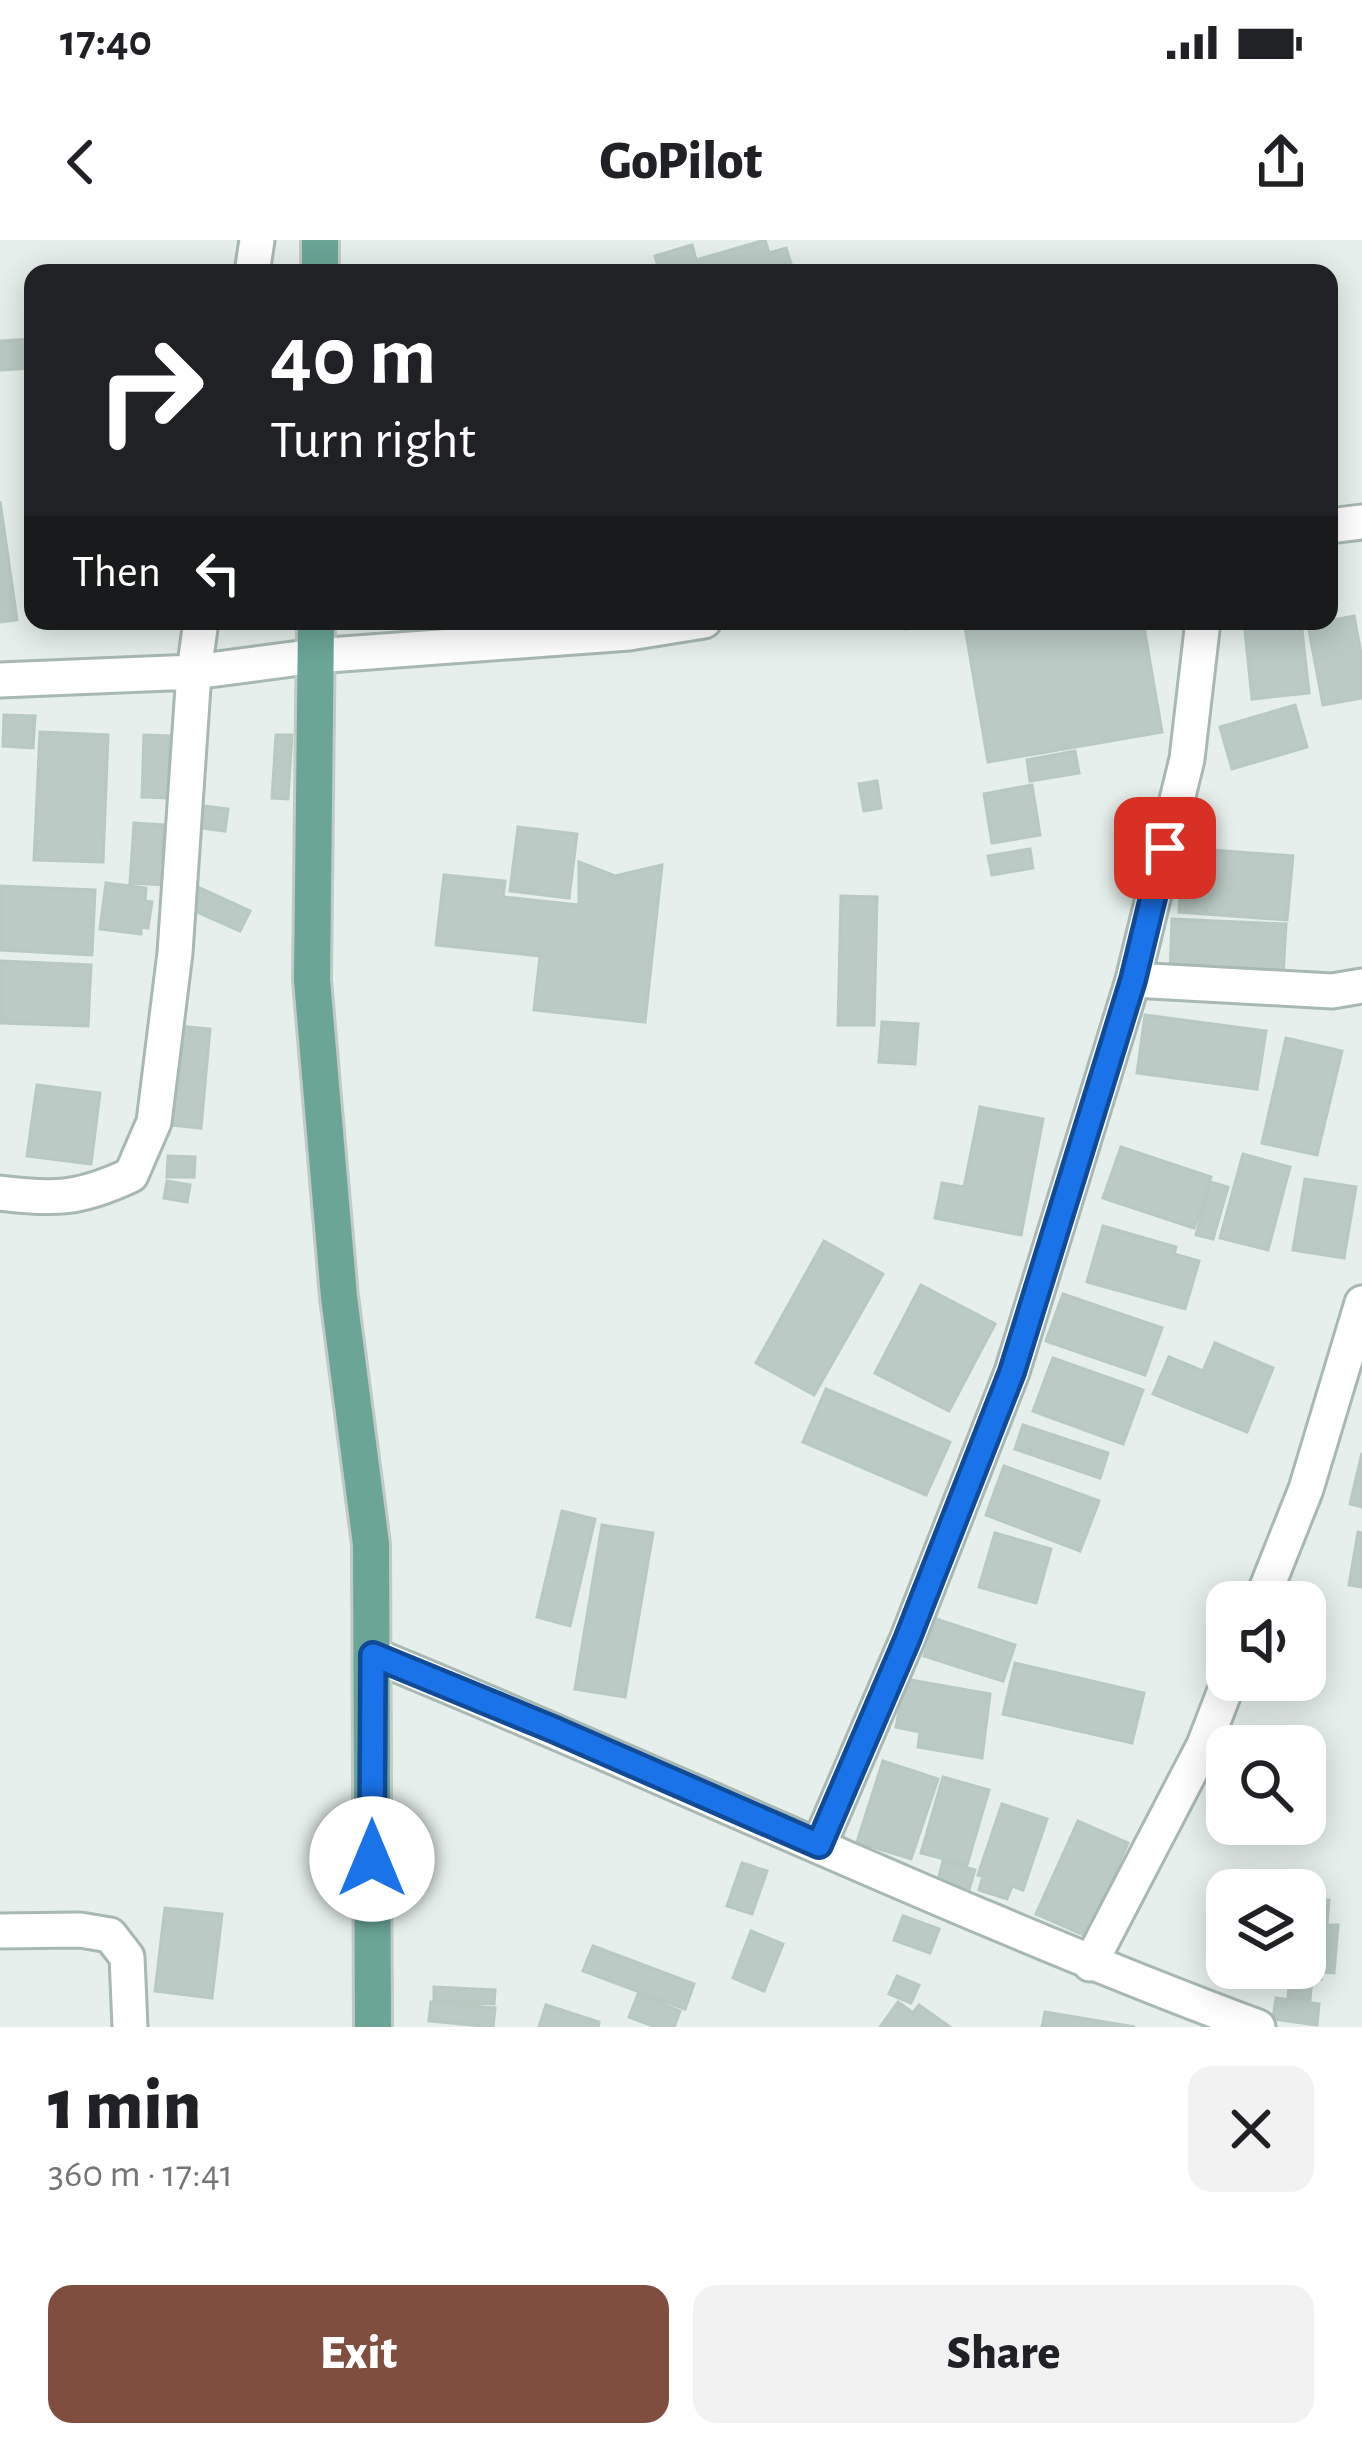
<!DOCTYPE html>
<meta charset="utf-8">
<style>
body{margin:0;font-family:"Alegreya Sans",sans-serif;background:#f2f2f2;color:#202124;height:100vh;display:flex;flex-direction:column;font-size:45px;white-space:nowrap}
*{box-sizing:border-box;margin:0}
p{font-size:39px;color:#757577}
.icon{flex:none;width:66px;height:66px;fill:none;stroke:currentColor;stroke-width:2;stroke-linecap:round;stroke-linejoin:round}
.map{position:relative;height:1787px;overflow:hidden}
.details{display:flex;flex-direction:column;background:#fff;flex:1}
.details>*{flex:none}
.guide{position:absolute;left:24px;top:24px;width:1314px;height:366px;border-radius:24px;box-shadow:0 6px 30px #0003;background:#202124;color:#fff;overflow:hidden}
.fabs{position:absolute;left:1206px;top:1341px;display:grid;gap:24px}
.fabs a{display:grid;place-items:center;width:120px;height:120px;border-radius:24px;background:#fff;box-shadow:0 6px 30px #0003;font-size:60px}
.pin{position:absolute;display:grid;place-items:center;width:102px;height:102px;color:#fff;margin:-51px;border-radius:24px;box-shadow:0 6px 18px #0006}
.me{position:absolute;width:132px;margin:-66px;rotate:0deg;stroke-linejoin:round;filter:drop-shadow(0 0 9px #0008)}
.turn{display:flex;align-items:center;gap:42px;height:252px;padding:0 48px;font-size:54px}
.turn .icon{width:156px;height:156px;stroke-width:2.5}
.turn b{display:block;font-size:84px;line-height:102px}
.then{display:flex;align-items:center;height:114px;padding:0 48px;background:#0003;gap:24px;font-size:45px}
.round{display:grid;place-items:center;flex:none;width:126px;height:126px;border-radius:24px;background:#f2f2f2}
.head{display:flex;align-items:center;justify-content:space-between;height:204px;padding:0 48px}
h1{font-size:72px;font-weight:800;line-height:90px}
.action{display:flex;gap:24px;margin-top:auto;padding:24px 48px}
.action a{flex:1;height:138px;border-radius:24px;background:#7f4e3f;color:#fff;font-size:48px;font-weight:800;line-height:138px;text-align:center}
.action a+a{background:#f2f2f2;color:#202124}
.status{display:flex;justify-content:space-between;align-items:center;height:84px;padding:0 60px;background:#fff;direction:ltr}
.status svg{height:33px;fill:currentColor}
header{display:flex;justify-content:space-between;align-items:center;height:156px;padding:0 48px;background:#fff;font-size:54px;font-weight:800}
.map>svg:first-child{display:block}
</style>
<div class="status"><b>17:40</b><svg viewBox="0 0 49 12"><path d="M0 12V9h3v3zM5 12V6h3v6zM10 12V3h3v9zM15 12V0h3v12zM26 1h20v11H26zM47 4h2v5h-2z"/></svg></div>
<header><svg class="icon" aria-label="back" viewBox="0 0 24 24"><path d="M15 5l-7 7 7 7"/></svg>GoPilot<svg class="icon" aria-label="share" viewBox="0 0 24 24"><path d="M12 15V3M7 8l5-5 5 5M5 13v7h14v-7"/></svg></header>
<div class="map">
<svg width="1362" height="1787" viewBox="0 0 1362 1787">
<rect width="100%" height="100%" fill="#e6efeb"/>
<path fill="#bbcac4" stroke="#b8c9c2" stroke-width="3" d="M765,0L769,13L786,8L793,30L660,33L655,16L692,5L696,20Z
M33,99V128L0,130V101Z
M0,261L17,380L0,382Z
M1354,376L1362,418V458L1323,465L1308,385Z
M905,381H941V384L906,389Z
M964,381H1143L1162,492L988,522Z
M1244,381H1301L1309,453L1252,459Z
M1295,465L1307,507L1232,529L1220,487Z
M4,475L35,476L33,508L3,506Z
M40,492L108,495L103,622L34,620Z
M144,495L170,496L168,558L142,557Z
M276,495H292L288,559L272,558Z
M1075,511L1079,533L1030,541L1027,520Z
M877,541L881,568L864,571L859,544Z
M1032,545L1040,595L992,603L984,554Z
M196,565L228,569L225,591L193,587Z
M134,583L163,585L161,619L169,620L168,645L130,643Z
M518,587L577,594L569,658L510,651Z
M1184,608L1293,616L1287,680L1179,672Z
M1030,609L1033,628L992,635L988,616Z
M579,622L615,636L662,625L645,782L534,770L540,716L436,705L444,635L505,641L503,657L579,665Z
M106,643L146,648L145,661L152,662L148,688L141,687V694L100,689Z
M0,646L95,650L92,715L0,710Z
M198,647L250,671L240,691L188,668Z
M841,656L877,657L874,785H838Z
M1172,679L1286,684L1283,738L1170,733Z
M0,721L91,725L88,786L0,783Z
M1145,775L1266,791L1257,849L1137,833Z
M882,782L918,784L915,824L879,822Z
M179,786L210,789L201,888L170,885Z
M1286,798L1342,811L1317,915L1262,903Z
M37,845L100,853L91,924L27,916Z
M980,867L1043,879L1021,995L935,978L942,943L964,947Z
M1121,907L1211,937L1194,988L1103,958Z
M1243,914L1290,927L1268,1010L1220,998Z
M168,916L195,917L194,937H167Z
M1305,939L1356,947L1344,1018L1293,1010Z
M167,941L190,945L187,962L164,958Z
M1210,942L1228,947L1213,999L1196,995Z
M1103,986L1176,1007L1174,1014L1199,1021L1185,1069L1087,1042Z
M824,1001L883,1034L814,1155L756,1123Z
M921,1045L995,1084L949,1171L875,1133Z
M1063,1054L1162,1088L1145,1135L1046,1101Z
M1215,1103L1273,1128L1247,1192L1153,1154L1169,1117L1203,1131Z
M1053,1118L1143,1150L1123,1204L1033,1171Z
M826,1149L950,1202L926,1255L803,1202Z
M1023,1185L1108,1213L1100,1238L1015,1209Z
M1362,1213V1267L1350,1264Z
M1004,1226L1099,1261L1080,1311L986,1275Z
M562,1271L595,1279L570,1386L537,1377Z
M602,1285L653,1293L625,1457L575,1449Z
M1358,1292L1362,1293V1347L1349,1345Z
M995,1293L1051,1309L1036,1363L979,1347Z
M936,1379L1015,1405L1003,1441L924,1416Z
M1015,1423L1144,1453L1132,1503L1003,1474Z
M905,1439L990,1454L982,1518L918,1507L920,1492L896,1487Z
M883,1521L938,1539L911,1619L857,1602Z
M943,1537L989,1550L967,1625L921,1613Z
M1002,1564L1047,1579L1023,1650L1012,1646L1007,1659L979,1650L983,1636L978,1635Z
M1078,1581L1128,1603L1086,1696L1036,1674Z
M943,1621L975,1630L968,1653L937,1644Z
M742,1623L767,1631L752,1674L727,1666Z
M1305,1658L1329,1660L1327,1685H1338L1334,1733L1322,1732L1321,1739H1312L1310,1760L1288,1759L1289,1745L1259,1743L1260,1728H1305Z
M165,1668L222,1674L212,1758L155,1751Z
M903,1676L939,1689L930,1713L894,1700Z
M751,1691L783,1704L764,1751L733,1738Z
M593,1706L694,1744L685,1769L583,1731Z
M897,1736L919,1745L911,1763L889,1754Z
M434,1747L495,1750L494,1764L434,1761Z
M638,1754L680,1771L674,1787H656L629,1777Z
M1276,1758L1319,1764L1317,1785L1273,1779Z
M431,1762L495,1768L493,1787L429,1781Z
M898,1762L913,1773L919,1765L950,1787H880Z
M546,1765L599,1782L598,1787H539Z
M1045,1772L1135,1787H1042Z"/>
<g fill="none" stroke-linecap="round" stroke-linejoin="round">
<defs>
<path id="street" d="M252,33L257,0
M1329,286L1362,282
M0,440L194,432L315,416L629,393L704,381
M1133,740L1332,751L1362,746
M0,953C55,960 80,959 131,935L154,882L175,713L194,432L201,381
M1261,1362L1306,1249L1362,1063
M373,1415C669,1536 958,1675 1258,1787
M819,1605L907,1400L1012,1132L1133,740L1187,519L1203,381
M0,1691L80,1690L110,1695L127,1717L130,1787
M1090,1724L1204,1505L1229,1440"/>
<path id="primary" d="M320,33V0
M316,381L312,740L339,1057L371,1304L373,1787"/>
</defs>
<use href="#street" stroke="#a8b8b2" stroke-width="39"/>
<use href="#primary" stroke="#c2cac8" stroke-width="42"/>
<use href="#street" stroke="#fff" stroke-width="33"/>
<use href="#primary" stroke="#6aa596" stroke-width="36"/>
</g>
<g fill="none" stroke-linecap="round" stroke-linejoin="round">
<defs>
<path id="route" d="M372,1619L373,1415L553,1489L819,1605L907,1400L1012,1132L1133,740L1165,608"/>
</defs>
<use href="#route" stroke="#114b97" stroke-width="30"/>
<use href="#route" stroke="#1a73e8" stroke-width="21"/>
</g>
</svg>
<div class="fabs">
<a><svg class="icon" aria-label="sound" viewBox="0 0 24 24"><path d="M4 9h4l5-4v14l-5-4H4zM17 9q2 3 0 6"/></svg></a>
<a><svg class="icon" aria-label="search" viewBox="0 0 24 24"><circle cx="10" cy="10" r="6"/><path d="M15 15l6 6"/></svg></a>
<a><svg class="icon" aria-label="layers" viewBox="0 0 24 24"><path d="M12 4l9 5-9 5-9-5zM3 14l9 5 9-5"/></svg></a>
</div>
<div class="pin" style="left:1165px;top:608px;background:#d93025"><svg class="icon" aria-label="arrive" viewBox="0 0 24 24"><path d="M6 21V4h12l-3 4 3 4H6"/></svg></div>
<svg class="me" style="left:372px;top:1619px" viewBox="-20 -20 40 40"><circle r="19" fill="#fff"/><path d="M0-13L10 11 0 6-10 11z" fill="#1a73e8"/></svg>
<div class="guide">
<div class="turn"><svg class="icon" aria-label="right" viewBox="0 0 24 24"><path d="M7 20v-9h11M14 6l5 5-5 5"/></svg><div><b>40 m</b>Turn right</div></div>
<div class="then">Then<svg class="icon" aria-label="left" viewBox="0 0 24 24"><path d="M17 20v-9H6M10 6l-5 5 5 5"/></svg></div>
</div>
</div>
<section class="details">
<div class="head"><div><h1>1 min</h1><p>360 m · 17:41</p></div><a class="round"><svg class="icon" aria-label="close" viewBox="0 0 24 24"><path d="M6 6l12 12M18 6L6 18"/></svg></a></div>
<div class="action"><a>Exit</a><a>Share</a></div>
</section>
